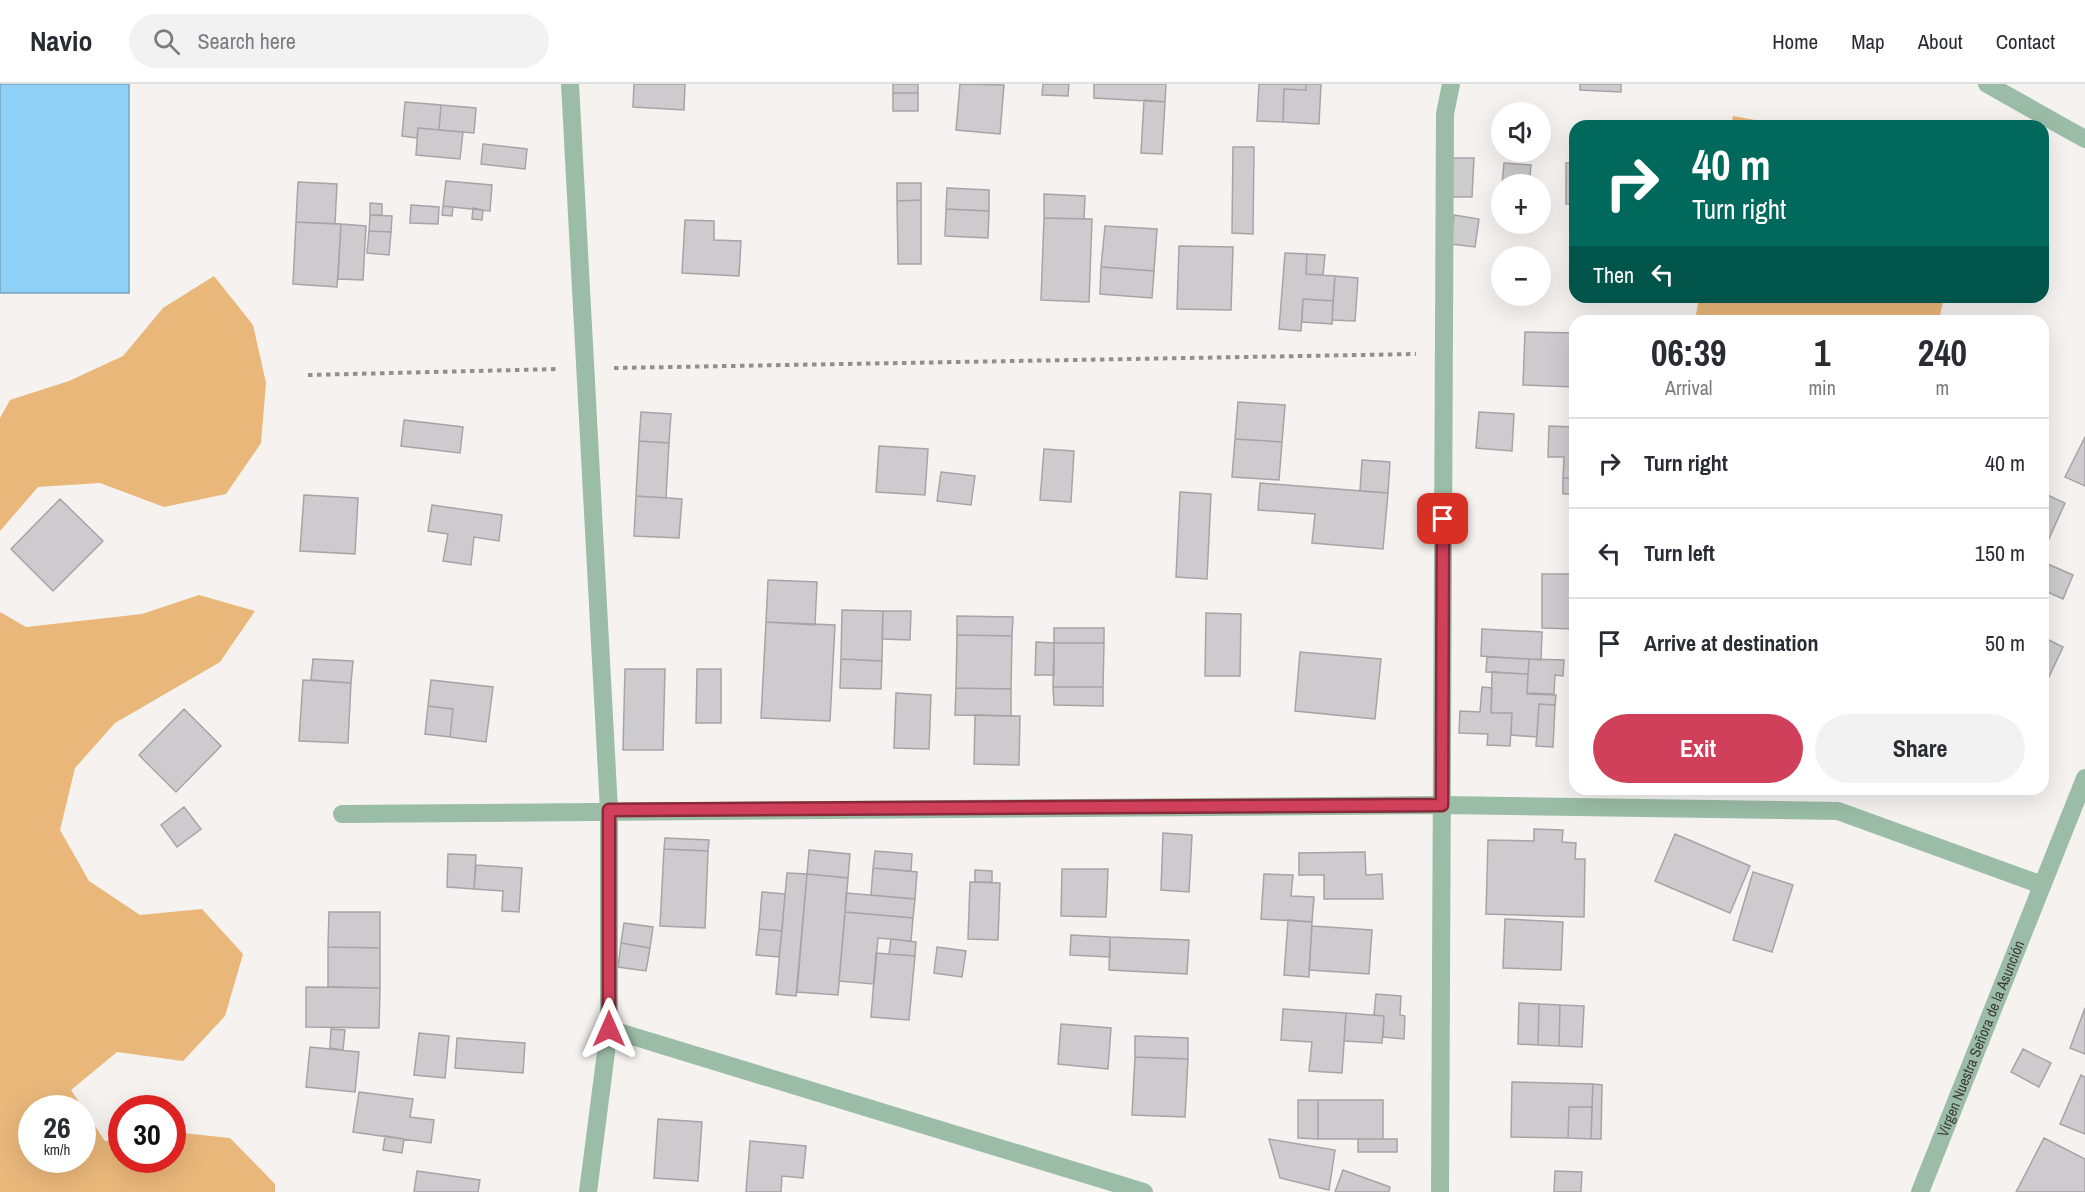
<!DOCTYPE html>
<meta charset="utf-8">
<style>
body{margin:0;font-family:"Archivo Narrow",sans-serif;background:#f2f2f3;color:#2b2b33;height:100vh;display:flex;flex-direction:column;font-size:22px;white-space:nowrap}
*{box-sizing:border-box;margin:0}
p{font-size:20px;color:#7c7c81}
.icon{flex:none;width:33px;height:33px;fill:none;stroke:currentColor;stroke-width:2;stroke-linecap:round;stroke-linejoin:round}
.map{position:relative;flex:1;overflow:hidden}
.side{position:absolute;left:1569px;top:231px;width:480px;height:480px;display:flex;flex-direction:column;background:#fff;border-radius:18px;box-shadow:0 6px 24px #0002}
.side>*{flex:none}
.guide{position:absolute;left:1569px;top:36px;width:480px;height:183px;border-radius:18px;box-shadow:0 6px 24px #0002;background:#00695c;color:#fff;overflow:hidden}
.buttons{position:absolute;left:1491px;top:18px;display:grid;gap:12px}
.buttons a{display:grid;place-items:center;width:60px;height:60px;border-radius:50%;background:#fff;box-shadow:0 6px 24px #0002;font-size:30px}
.speed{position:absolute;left:18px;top:1011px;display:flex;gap:12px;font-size:30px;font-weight:700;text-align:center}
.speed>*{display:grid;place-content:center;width:78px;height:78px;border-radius:50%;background:#fff;box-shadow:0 6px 24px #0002;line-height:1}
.speed small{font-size:15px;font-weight:400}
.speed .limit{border:9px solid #d22;background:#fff;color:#111}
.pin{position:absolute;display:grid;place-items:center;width:51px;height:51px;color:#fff;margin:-26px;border-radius:12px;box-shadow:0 3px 9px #0006}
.me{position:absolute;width:66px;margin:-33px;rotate:0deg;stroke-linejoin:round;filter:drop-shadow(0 0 4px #0008)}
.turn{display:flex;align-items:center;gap:21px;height:126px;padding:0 24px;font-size:27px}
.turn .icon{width:78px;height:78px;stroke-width:2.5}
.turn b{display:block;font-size:42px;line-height:51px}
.then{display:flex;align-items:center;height:57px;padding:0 24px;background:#0003;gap:12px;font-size:22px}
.eta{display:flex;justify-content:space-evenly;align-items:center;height:102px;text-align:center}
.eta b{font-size:36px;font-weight:700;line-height:42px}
.button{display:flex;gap:12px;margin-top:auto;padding:12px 24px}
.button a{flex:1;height:69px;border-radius:36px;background:#d1405a;color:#fff;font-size:24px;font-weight:700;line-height:69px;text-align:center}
.button a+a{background:#f2f2f3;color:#2b2b33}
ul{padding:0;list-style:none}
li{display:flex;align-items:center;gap:18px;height:90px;padding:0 24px;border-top:2px solid #e1e1e2}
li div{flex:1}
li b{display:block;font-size:22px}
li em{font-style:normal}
header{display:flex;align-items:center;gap:36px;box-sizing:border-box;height:84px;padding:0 30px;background:#fff;border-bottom:2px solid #e1e1e2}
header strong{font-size:28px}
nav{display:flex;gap:33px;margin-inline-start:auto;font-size:21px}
.search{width:420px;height:54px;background:#f2f2f3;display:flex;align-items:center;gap:15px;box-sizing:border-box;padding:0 21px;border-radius:33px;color:#7c7c81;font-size:22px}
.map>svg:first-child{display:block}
</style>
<header>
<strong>Navio</strong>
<div class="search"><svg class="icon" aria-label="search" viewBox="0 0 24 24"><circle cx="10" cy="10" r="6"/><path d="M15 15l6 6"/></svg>Search here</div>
<nav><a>Home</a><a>Map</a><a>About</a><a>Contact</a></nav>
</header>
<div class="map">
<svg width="2085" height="1108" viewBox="0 0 2085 1108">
<rect width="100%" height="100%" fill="#f5f2f0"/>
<path fill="#e9b77a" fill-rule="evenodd" d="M1733,32L1788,42H1731Z
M214,192L253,241L266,299L261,359L226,410L164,423L100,399L38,403L0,447V334L10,316L69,297L123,272L163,224Z
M1699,213H1944L1939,237H1695Z
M199,511L255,527L220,578L115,639L75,684L60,746L89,797L140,831L202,825L243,870L225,932L183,977L117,968L71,1006L105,1057L121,1055L122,1076H172L173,1048L230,1054L275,1100V1108H0V528L26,543L142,530ZM32,1024H82V1076H32Z"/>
<path fill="#8ed0f6" stroke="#76a4be" stroke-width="1.5" d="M0,0H129V209H0Z"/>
<path fill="#cdcbcd" stroke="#a6a4a6" stroke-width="1.5" d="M634,0H685L684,26L633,23Z
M893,0H918V9H893Z
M960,0L1004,1L1000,50L956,46Z
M1043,0H1069L1068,12L1042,11Z
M1094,0H1166L1165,18L1094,14Z
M1259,0H1306V6L1284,5L1283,38L1257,37Z
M1306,0H1321L1319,40L1283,38L1284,5L1306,6Z
M1580,0H1621V8L1580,6Z
M893,9H918V27H893Z
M1144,16L1165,18L1162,70L1141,69Z
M405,18L441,21L439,46L418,44L417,54L402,52Z
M441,21L476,24L474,49L439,46Z
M418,44L463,48L460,75L416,71Z
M483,60L527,65L525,85L481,80Z
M1233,63H1254L1253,150L1232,149Z
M1450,74H1474L1472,113H1449Z
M1504,79L1531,81L1529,100H1502Z
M1566,79H1575V120H1566Z
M446,97L492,101L490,127L443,122Z
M298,98L337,100L335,140L296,138Z
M897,99H921V116L897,117Z
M947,104L989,106V127L946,125Z
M1044,110L1085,112L1084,135L1044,134Z
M921,116V180H898L897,117Z
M370,119L382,120V131H370Z
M411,121L439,123L438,140L410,139Z
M443,122L453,123L452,132L442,131Z
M473,124L483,126L482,136L472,135Z
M946,125L989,127L988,154L945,152Z
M370,131L392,132L391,148L369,147Z
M1454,131L1479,135L1475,163L1451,160Z
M1044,134L1092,135L1089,218L1041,216Z
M685,136L714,137V156L741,157L739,192L682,189Z
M296,138L341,140L337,203L293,200Z
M341,140L366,142L363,196L338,195Z
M1105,142L1157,145L1154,187L1101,183Z
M369,147L391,148L389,171L367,169Z
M1179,162L1233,163L1231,226L1177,225Z
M1285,169L1307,170L1306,190L1335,192L1333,217L1303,215L1301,247L1279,245Z
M1307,170L1325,171L1323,191L1306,190Z
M1101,183L1154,187L1152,214L1100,210Z
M1335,192L1358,194L1355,237L1332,236Z
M1303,215L1333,217L1332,240L1302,238Z
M1525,248L1575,249V303L1523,301Z
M1238,318L1285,321L1282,358L1235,355Z
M641,328L671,330L669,359L639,357Z
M1479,328L1514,330L1512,367L1476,364Z
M404,336L463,343L460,369L401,362Z
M1549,342L1575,343V394H1563L1564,373H1548Z
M2085,353V402L2065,393Z
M1235,355L1282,358L1279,396L1232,393Z
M639,357L669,359L666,414L636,412Z
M879,362L928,365L925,411L876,408Z
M1044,365L1074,367L1071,418L1040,416Z
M1362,376L1390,378L1388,409L1360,407Z
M941,388L975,392L971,421L937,417Z
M1563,394H1575V410H1563Z
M1260,399L1388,409L1383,465L1312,459L1315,430L1258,426Z
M1180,408L1211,410L1207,495L1176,493Z
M2043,409L2065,419L2043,468Z
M304,411L358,414L355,470L300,467Z
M636,412L682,415L679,454L634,452Z
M60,415L103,457L53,507L11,465Z
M432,421L502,431L499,457L474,453L471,481L443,477L448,450L428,447Z
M2043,478L2073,491L2063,515L2043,506Z
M1542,490H1575V545L1542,544Z
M768,496L817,498L815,541L766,538Z
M842,526L883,527L882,577L841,575Z
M883,527H911L910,556L882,555Z
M1206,529L1241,530L1240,592H1205Z
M957,532L1013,533L1012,552L957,551Z
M766,538L835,541L830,637L761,634Z
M1054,544H1104V559H1054Z
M1482,545L1542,548L1541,576L1481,572Z
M957,551L1012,552L1011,605L956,604Z
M2043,553L2063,563L2048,595L2043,592Z
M1036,558L1054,559V591H1035Z
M1054,559H1104L1103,603H1053Z
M1300,568L1381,575L1375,635L1295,627Z
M1487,573L1529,575L1528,590L1486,588Z
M313,575L353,577L351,599L311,596Z
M841,575L882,577L881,605L840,604Z
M1529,575L1564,576L1563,592L1555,591L1554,610L1527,609Z
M625,585H665L663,666H623Z
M697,585H721V639H696Z
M1492,588L1528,590L1527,610L1556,611L1555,621L1539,620L1537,653L1511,651L1512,629H1491Z
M303,596L351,599L348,659L299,657Z
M431,596L493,603L486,658L450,653L453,625L428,622Z
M1053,603H1103V622L1054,621Z
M1482,603L1492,604L1491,629H1512L1510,662L1487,661L1488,650L1459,649L1460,627L1480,628Z
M956,604L1011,605V632L955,631Z
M896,609L931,611L929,665L894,664Z
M1539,620L1555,621L1553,663L1536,662Z
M428,622L453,625L450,653L425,650Z
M184,625L221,662L176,708L139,671Z
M975,631L1020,632L1019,681L974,680Z
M184,723L201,745L177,763L161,741Z
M1534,745L1563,746L1562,758L1576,759L1575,775H1585L1584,833L1486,830L1488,756L1534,757Z
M1163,749L1192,751L1189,808L1161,806Z
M1675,750L1750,782L1730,829L1655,797Z
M665,754L709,756L708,767L664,765Z
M664,765L708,767L705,844L660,842Z
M809,766L850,770L848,794L807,790Z
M875,767L912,770L911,787L873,784Z
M1365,768L1366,791L1382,790L1383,815H1324V791H1299V769Z
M448,770L476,771L474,805L447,803Z
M476,781L522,784L519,828L502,827L503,807L474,805Z
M873,784L917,788L915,815L871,811Z
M1062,785H1108L1106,833L1061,832Z
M975,786L992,787V798H975Z
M1753,788L1793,801L1772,868L1733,856Z
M787,789L807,790L796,912L776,910Z
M807,790L848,794L838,911L797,908Z
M1264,790L1293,791L1291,812L1314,813L1312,838L1261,835Z
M970,798L1000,799L998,856L968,855Z
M762,808L785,810L782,847L759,845Z
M846,809L915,815L913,834L845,828Z
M329,828H380V864L328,863Z
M845,828L913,834L911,857L878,854L874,900L839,897Z
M1505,835L1563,838L1561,886L1503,884Z
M1288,836L1312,838L1309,893L1284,891Z
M624,839L653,843L650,864L621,859Z
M1312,842L1372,846L1369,890L1309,886Z
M759,845L782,847L779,873L756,871Z
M1071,851L1110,853V873L1070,871Z
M1110,853L1189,856L1187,890L1109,886Z
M891,855L916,858L915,872L889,870Z
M621,859L650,864L646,887L618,883Z
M328,863L380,864V904L328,903Z
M937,863L966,867L962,893L934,889Z
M876,869L915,872L909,936L871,933Z
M306,903L380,904L379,944L306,943Z
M1376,910L1401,912L1400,931L1405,932L1404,955L1383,953L1384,932L1374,931Z
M1519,919L1539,920L1538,961L1518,960Z
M1539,920L1560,921L1559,962L1538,961Z
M1560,921L1584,922L1582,963L1559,962Z
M2085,924V970L2070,964Z
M1283,925L1346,929L1342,989L1309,987L1312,958L1281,956Z
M1346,929L1384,932L1382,959L1344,957Z
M1061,940L1111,944L1108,985L1058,980Z
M331,945L345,946L343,966L330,964Z
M419,949L449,952L445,994L414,991Z
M1135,952L1188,954V975L1135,973Z
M457,954L525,959L523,989L455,984Z
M310,963L359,968L355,1008L306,1003Z
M2023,965L2051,979L2039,1003L2011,988Z
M1135,973L1188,975L1185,1033L1132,1031Z
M2081,991L2085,993V1050L2060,1040Z
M1512,998L1593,1000L1592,1023H1569L1568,1054L1511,1053Z
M1593,1000L1602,1001L1601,1055H1591Z
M359,1008L413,1015L410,1033L434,1036L431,1059L353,1048Z
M1298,1016H1318V1055L1298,1054Z
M1318,1016H1383V1055H1318Z
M1569,1023H1592L1591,1055L1568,1054Z
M658,1035L702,1038L698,1097L654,1094Z
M385,1052L404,1055L402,1069L383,1066Z
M2044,1054L2085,1075V1108H2016Z
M1269,1055L1335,1066L1329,1106L1280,1094Z
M1358,1055H1397V1068H1358Z
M750,1057L806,1062L803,1094L782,1092L781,1108H746Z
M1343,1086L1390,1103L1389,1108H1335Z
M417,1087L480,1096L478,1108H414Z
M1555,1087L1582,1088L1581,1108H1554Z"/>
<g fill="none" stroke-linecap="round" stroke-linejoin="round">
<path stroke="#92908e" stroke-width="4" stroke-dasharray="4.5 4.5" stroke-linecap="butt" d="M614,284L1416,270
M308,291L558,285"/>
<g stroke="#9bbda7" stroke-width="18">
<path d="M570,0L609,726V945L588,1108"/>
<path d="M1987,0L2085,55"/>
<path d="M342,730L1442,721L1838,727L2042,801"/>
<path d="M609,945L1144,1108"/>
<path d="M1440,1108L1445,30L1451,0"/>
<path id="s1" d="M1920,1108L2085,694"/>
</g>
</g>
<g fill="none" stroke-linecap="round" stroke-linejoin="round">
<defs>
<path id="route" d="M609,945V726L1442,721L1443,435"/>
</defs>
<use href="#route" stroke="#882a3a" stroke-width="15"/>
<use href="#route" stroke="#d1405a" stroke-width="10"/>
</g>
<g text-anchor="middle" stroke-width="4.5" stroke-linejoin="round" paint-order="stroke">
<g font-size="15" fill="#3d3c3b" stroke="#fff">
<text dy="5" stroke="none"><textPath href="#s1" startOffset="165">Virgen Nuestra Señora de la Asunción</textPath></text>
</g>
</g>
</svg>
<div class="buttons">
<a><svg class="icon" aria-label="sound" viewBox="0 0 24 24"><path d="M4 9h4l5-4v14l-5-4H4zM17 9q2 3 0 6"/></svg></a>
<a>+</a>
<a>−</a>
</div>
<div class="speed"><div>26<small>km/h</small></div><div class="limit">30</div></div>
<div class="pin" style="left:1443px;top:435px;background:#d93025"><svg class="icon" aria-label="arrive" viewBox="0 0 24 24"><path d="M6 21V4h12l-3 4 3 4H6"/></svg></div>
<svg class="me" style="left:609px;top:945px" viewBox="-20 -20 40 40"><path d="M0-17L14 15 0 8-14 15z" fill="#d1405a" stroke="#fff" stroke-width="4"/></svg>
<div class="guide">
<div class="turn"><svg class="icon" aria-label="right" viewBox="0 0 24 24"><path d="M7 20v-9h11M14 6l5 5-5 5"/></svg><div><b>40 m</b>Turn right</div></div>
<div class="then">Then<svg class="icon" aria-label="left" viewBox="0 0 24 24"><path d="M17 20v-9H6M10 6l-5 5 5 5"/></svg></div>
</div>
<section class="side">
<div class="eta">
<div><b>06:39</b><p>Arrival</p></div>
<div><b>1</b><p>min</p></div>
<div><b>240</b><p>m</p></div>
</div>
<ul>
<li><svg class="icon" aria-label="right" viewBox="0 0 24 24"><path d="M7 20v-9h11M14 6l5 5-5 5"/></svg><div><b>Turn right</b></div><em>40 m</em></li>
<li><svg class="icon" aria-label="left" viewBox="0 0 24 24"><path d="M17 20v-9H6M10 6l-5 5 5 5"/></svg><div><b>Turn left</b></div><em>150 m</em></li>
<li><svg class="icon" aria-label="arrive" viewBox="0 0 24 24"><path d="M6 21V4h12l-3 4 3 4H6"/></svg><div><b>Arrive at destination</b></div><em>50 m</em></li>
</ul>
<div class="button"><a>Exit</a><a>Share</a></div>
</section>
</div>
